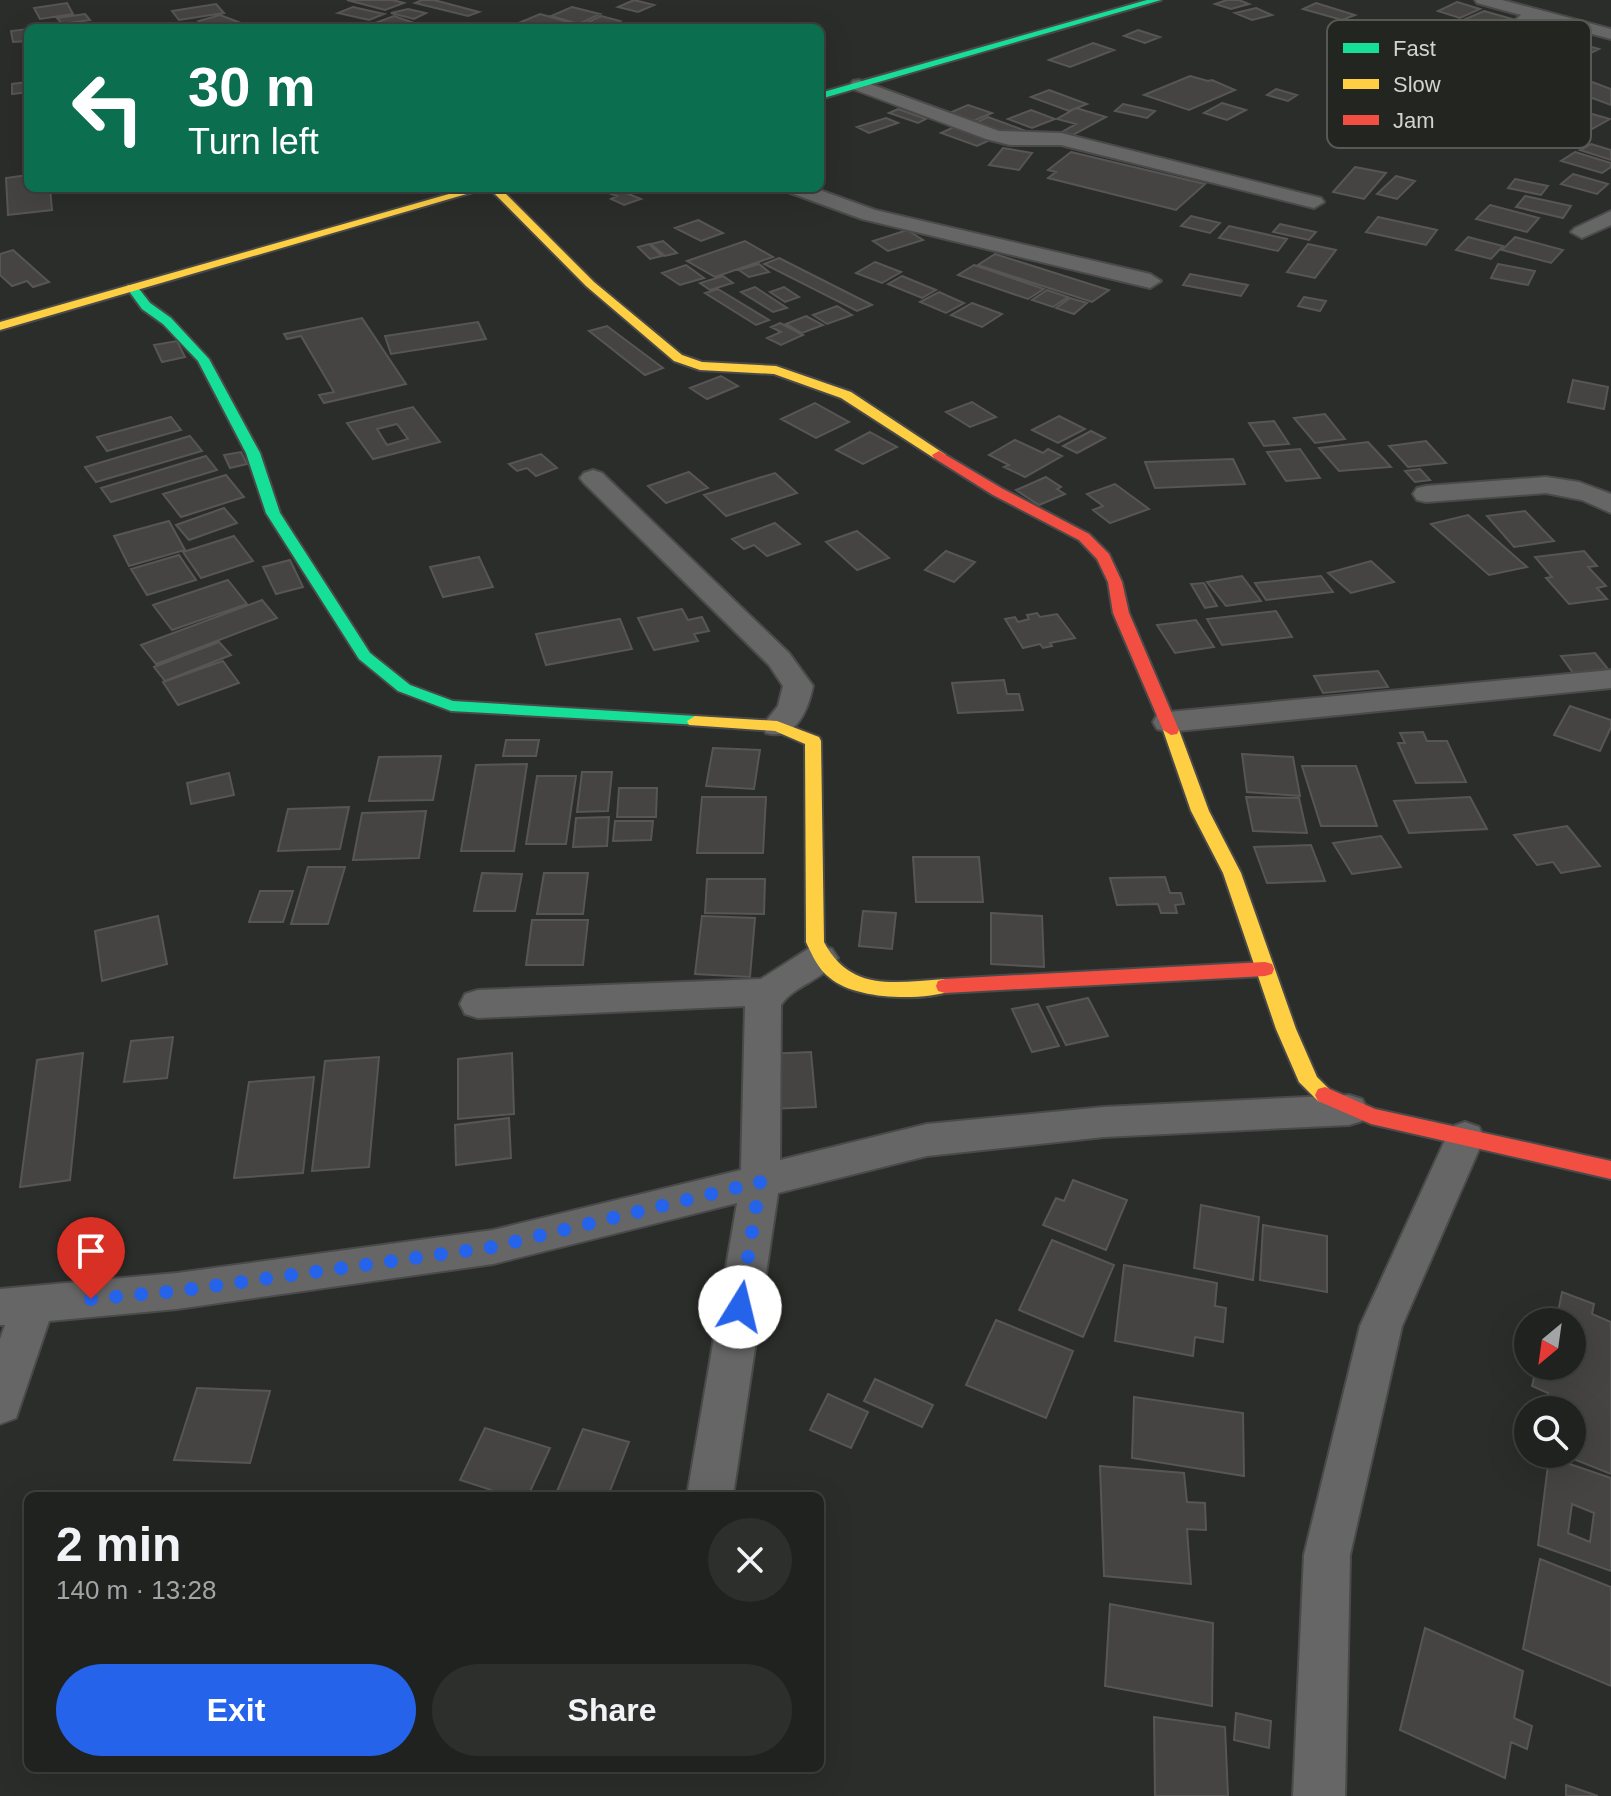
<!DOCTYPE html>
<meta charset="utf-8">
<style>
body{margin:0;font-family:Helvetica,sans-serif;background:#2d2f2d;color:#f1f3f6;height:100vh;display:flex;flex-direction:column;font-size:30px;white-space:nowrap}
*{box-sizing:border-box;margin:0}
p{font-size:26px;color:#a2a4a5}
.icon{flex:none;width:44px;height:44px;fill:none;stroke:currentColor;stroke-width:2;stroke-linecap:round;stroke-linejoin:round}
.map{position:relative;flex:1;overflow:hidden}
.side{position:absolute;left:24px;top:1492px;width:800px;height:280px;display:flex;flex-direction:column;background:#202220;border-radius:12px;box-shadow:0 8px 32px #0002,0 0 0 2px #3d3f3e}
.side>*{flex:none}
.hud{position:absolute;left:24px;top:24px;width:800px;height:168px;border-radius:12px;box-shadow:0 8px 32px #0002,0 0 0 2px #3d3f3e;background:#0b6e4f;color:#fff;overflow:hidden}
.needle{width:52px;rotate:209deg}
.tools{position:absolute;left:1514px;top:1308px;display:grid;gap:16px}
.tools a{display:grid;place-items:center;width:72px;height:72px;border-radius:50%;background:#202220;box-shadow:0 8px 32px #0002,0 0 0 2px #3d3f3e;font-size:40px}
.pin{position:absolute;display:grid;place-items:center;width:68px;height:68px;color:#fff;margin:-82px -34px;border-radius:50% 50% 50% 0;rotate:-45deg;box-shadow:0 0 8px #0007}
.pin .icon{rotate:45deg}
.me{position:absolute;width:88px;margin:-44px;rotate:9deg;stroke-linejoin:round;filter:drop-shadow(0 0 6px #0008)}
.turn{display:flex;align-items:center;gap:28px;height:168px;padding:0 32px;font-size:36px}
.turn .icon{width:104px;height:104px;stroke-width:2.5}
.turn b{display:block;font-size:56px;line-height:68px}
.round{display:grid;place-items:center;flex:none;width:84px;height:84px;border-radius:42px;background:#2d2f2d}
.summary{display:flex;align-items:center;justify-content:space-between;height:136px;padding:0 32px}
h1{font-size:48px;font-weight:700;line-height:60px}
.action{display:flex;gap:16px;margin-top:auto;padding:16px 32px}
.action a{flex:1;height:92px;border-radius:48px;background:#2563eb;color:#fff;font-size:32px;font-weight:700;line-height:92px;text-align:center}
.action a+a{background:#2d2f2d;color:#f1f3f6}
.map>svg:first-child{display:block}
</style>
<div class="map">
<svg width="1611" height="1796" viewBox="0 0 1611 1796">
<rect width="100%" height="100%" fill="#2b2d2a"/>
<path fill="#454443" stroke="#575655" stroke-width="2" fill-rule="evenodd" d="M347,0H393L404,3L385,10Z
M422,0H434L479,12L468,16L415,3Z
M634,0L654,5L638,12L618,7Z
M1227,0H1239L1249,4L1231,9L1215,4Z
M1457,2L1480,9L1460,18L1438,11Z
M67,3L73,14L40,19L34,8Z
M1316,3L1355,15L1342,20L1303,9Z
M216,4L224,13L179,20L172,11Z
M353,7L384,14L369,20L338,13Z
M572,7L600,14L579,24L551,16Z
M1256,8L1272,15L1252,20L1235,13Z
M408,9L426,13L414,19L391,13Z
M1484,11L1512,19L1491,28L1463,20Z
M85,14L90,20L62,24L57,18Z
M540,14L590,28L514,25Z
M220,15L246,25L215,28L199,21Z
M394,16L414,23L397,28L378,22Z
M601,16L620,21L605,28L582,25Z
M28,29V41L13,42L11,31Z
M1138,30L1160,37L1145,43L1124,36Z
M1556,37L1599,49L1587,55L1544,42Z
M1093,43L1114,50L1070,67L1049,60Z
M1190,76L1208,81L1212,80L1235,90L1189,110L1144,95Z
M28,82V92L12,94V84Z
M1592,82L1611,89V105L1568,89Z
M1276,89L1297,95L1288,101L1267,95Z
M1049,90L1087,104L1069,111L1031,97Z
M1222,103L1246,110L1227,120L1204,113Z
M1123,104L1155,111L1147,118L1115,111Z
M968,105L992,113L971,122L947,114Z
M1076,108L1106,117L1073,135L1062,132L1076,124L1057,119Z
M898,109L926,119L918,123L889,113Z
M1031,110L1055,119L1032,128L1008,119Z
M1578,110L1610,119L1585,133L1553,123Z
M988,117L1026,131L1011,138L973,124Z
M886,118L898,123L869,133L857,127Z
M954,127L990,140L977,146L941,133Z
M1591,144L1611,150V160L1580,150Z
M1003,148L1032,153L1019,170L989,165Z
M1071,152L1205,184L1176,210L1048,178L1056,172L1048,170Z
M1575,152L1611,163V167L1602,173L1561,161Z
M1355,167L1386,173L1364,199L1333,192Z
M1573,174L1608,184L1597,194L1561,184Z
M28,175V188H50L52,210L8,215L6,178Z
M1396,176L1415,181L1397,199L1377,194Z
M1515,179L1548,186L1541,195L1508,188Z
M596,188H614L641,199L624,205L611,199L617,196Z
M1525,196L1571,206L1563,218L1516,207Z
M1490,205L1539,218L1527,232L1476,219Z
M1191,216L1220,223L1210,233L1181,226Z
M1378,217L1437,230L1426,245L1366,232Z
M698,220L723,233L701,241L675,228Z
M1280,224L1316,232L1309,240L1273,232Z
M1229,226L1287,239L1278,251L1219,238Z
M907,230L923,240L888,251L873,241Z
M1468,237L1503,246L1491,259L1456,250Z
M1515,237L1563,250L1551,263L1502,250Z
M663,241L677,253L665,256L651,244Z
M745,241L773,257L715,277L687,261Z
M649,244L662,256L650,259L638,247Z
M1308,244L1336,250L1315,278L1287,272Z
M13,250L49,282L33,287L27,281L12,286L0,275V254Z
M995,254L1109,290L1092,302L978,265Z
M779,258L872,305L857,311L764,264Z
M875,262L901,272L882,283L856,273Z
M759,264L769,272L749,277L739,270Z
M1498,264L1535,271L1528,285L1491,278Z
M686,265L704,278L680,285L662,273Z
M974,265L1044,289L1028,299L958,275Z
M1190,274L1248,285L1241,296L1183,285Z
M723,276L733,283L710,290L700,283Z
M902,276L936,290L922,298L888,284Z
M755,287L787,308L773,312L741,292Z
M784,287L799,297L785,302L770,292Z
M718,289L769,320L756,325L705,293Z
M1047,290L1068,297L1053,307L1032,300Z
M939,292L964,303L946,313L920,302Z
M1304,297L1326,301L1320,311L1298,306Z
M1070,298L1087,303L1074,314L1056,308Z
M972,303L1002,314L982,327L951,315Z
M837,306L852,315L827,324L813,315Z
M806,316L823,325L802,333L786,324Z
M362,318L406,384L324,403L319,395L334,392L301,336L287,339L284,334Z
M478,322L486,339L391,354L385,336Z
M780,323L803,335L781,345L767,338L781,332L771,327Z
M607,326L663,368L645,375L589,331Z
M177,341L185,357L162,362L154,345Z
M721,376L738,386L707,399L690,388Z
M1573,380L1608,387L1604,409L1568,402Z
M972,402L996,417L970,427L946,412Z
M815,403L849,422L816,438L781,419Z
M413,407L440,442L373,459L347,423ZM397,424L408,439L387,445L377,429Z
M1325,414L1345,439L1315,443L1294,418Z
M1059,416L1085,429L1058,443L1032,430Z
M171,417L181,430L107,451L97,437Z
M1274,421L1289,444L1264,446L1249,423Z
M1091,431L1105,438L1077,453L1063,446Z
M870,432L897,447L863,464L836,450Z
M190,436L202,451L96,482L85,467Z
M1015,440L1043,453L1048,449L1062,456L1025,477L1004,467L1009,465L989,455Z
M1426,441L1446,463L1408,467L1389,446Z
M1368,442L1391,467L1339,471L1319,448Z
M1300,449L1320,478L1286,481L1267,452Z
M241,452L247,464L230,468L224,455Z
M541,454L557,468L536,476L527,468L517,471L509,464Z
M206,456L217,470L111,502L101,488Z
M1233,459L1245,484L1155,488L1145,462Z
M1420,469L1430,480L1415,482L1405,471Z
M689,472L708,488L666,503L648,486Z
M775,473L797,493L726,516L704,495Z
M226,475L244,497L181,517L163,494Z
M1046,477L1061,487L1057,489L1065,494L1039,505L1016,490Z
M1115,484L1149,509L1110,523L1093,510L1103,506L1087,494Z
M224,508L237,523L189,540L176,525Z
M1525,511L1554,541L1514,547L1487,516Z
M1468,515L1527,567L1489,575L1431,524Z
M169,521L185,550L129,566L114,536Z
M775,523L800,544L767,556L754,545L744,549L732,539Z
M857,531L889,558L857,570L826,542Z
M234,536L253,561L201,578L183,552Z
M946,551L975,562L954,582L925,570Z
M1584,551L1597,566L1588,567L1606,586L1597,588L1607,599L1569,604L1546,578L1552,577L1535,557Z
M179,555L196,580L147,595L131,569Z
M479,557L493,587L443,597L430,567Z
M290,560L303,587L276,594L263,567Z
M1371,561L1394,582L1351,593L1328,573Z
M1242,576L1261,601L1226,606L1207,582Z
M1321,576L1333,592L1266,600L1255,583Z
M228,580L247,604L172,630L153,605Z
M1204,583L1217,606L1205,608L1191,584Z
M262,600L277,618L156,664L141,645Z
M682,609L688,620L702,617L709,631L694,634L698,641L654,650L638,618Z
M1276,611L1292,637L1222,645L1207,619Z
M1037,613L1040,617L1057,614L1075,638L1050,643L1052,646L1043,648L1040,644L1023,648L1005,619L1015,617L1018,622L1029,619L1027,615Z
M620,619L632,649L546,665L536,634Z
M1196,620L1214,647L1175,653L1157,625Z
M219,642L231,655L165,681L154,667Z
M1595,653L1608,669L1573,673L1561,656Z
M223,661L239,683L178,705L163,682Z
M1378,671L1388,687L1323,693L1314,676Z
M1004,680L1007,694H1019L1023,710L958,713L952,683Z
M1570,706L1611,720V727L1600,751L1554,735Z
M1423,732L1427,741H1447L1466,782L1416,783L1398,743H1405L1400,733Z
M506,740H539L536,756H503Z
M713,748L760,750L754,789L706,786Z
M1242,754L1293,757L1300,796L1247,792Z
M441,756L433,800L369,801L379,757Z
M527,764L514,851H461L476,765Z
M1302,766H1356L1377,826H1321Z
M582,772H612L608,811L577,812Z
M229,773L234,795L191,804L187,783Z
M537,776H576L566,844H526Z
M619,788H657L656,817H617Z
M702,797H766L763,853H697Z
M1246,797L1299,798L1307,833L1253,831Z
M1470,797L1487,829L1409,833L1394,801Z
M349,807L340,849L278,851L288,809Z
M426,811L419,858L353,860L362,813Z
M609,817L607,846L573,847L576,818Z
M615,821H653L651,840L613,841Z
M1567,826L1600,866L1561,873L1553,862L1537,865L1514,835Z
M1381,836L1401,867L1352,874L1333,843Z
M1311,845L1325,881L1267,883L1254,847Z
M913,857H979L983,902H916Z
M308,867H345L328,924H291Z
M482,873L522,874L515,911H474Z
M544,873H588L583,914H537Z
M1165,877L1170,893H1181L1184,904L1175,905L1177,913H1161L1158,904L1117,905L1110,878Z
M707,879H765L764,914L705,913Z
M260,891H293L283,922H249Z
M863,911L896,913L892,949L859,946Z
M991,913L1042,916L1044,967L991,964Z
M158,916L167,964L102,981L95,931Z
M702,916L755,918L750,977L695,974Z
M532,920H588L583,965H526Z
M1088,998L1108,1036L1066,1045L1047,1007Z
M1038,1004L1059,1046L1032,1052L1012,1009Z
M173,1037L167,1078L124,1082L131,1041Z
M811,1052L816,1107L769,1109L765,1054Z
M83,1053L70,1180L20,1187L37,1060Z
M512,1053L514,1114L458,1119V1059Z
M379,1057L369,1167L312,1171L325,1061Z
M314,1077L303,1173L234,1178L249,1082Z
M509,1118L511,1158L456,1165L455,1125Z
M1073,1180L1127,1200L1106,1250L1043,1225L1056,1198L1064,1201Z
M1201,1205L1259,1217L1253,1280L1194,1268Z
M1263,1225L1327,1236V1292L1260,1280Z
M1052,1240L1114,1265L1083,1337L1019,1310Z
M1124,1265L1217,1283L1215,1306L1226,1308L1223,1342L1195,1337L1193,1356L1115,1341Z
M1562,1292L1594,1304L1592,1314L1611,1322V1474L1561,1454H1572V1410H1544L1548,1393L1532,1386L1537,1366H1572V1357L1580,1360L1582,1350L1572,1347V1322H1556Z
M996,1320L1073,1351L1046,1418L966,1385Z
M875,1379L933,1405L922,1427L864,1401Z
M197,1388L270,1391L250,1463L174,1460Z
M828,1394L868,1412L851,1448L810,1430Z
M1134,1397L1243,1413L1244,1476L1132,1458Z
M485,1428L550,1448L528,1496H510L460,1480Z
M583,1429L629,1442L608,1496H555Z
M1549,1457L1611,1478V1571L1538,1545ZM1572,1504L1594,1513L1590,1542L1568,1533Z
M1100,1466L1184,1473L1187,1502L1205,1503L1206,1530L1187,1529L1191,1584L1104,1576Z
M1540,1559L1611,1587V1686L1523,1649Z
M1110,1604L1213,1623L1212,1706L1105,1686Z
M1425,1628L1523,1671L1514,1718L1532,1726L1527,1749L1511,1742L1505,1778L1400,1730Z
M1236,1713L1271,1721L1269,1748L1234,1740Z
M1154,1717L1225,1727L1228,1796H1155Z
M1566,1785L1598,1796H1566Z"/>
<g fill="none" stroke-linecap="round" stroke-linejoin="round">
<defs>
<path id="street" d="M1475,0H1502L1611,29V39L1536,19L1452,93H1440L1437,89L1440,85L1521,15L1477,3Z
M859,80L999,131L1061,133L1321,198L1324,202L1314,208L1061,145H1010L986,139L853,89L850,85L853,81Z
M785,188H814L875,210L1150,274L1161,281L1150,288L862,219L788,192Z
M1611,211V225L1582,238L1571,232L1575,228Z
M593,470L602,473L789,653L813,686C808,710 796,741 766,733L762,726L778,706L783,686L769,665L584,483L580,478L584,473Z
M1546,477L1579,482L1611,494V513L1582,500L1546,493L1426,502L1417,500L1413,494L1417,488L1426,486Z
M1611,670V688L1168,732L1157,729L1153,722L1157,715L1168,712Z
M820,945L832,949L838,958C825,980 795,984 781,1005L780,1160L927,1124L1104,1107L1349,1095L1362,1099L1368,1110L1362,1121L1349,1125L1104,1137L927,1156L778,1193L733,1496H687L737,1203L493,1264L177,1309L49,1321L16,1418L0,1424V1339L5,1325H0V1289L177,1273L493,1230L741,1170L745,1006L478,1018L465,1014L460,1004L465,994L478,990L761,979L808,949Z
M1465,1122L1479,1127L1484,1138L1402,1326L1350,1555L1345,1796H1293L1304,1555L1360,1326L1451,1127Z"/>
<path id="fast" d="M1147,0H1161L820,99V93Z
M128,285H136L150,303L171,318L209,359L260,453L280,513L370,653L410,685L453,701L695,716L703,721L701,725L451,711L398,691L359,659L266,513L246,453L198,361L163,324L142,309L126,287Z"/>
<path id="slow" d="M470,188H487L0,330V322Z
M489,188H500L594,282L682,355L702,362L776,366L851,392L946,455L939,459L934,458L841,398L774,374L700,370L674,361L586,286Z
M695,716L777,721L819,737L821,741L824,942C851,993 896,982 945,979L952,981L954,986L952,991C920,1001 856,1000 830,978C818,969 812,955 806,942L805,744L775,731L689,725L687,721Z
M1171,725L1179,730L1209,811L1241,873L1296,1029L1317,1077L1335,1095L1332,1101L1325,1103L1318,1101L1299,1082L1276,1029L1223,873L1191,811L1163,730Z"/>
<path id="jam" d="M939,451L1003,489L1089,534L1109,554L1122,582L1129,613L1179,730L1177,734L1171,735L1163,730L1113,613L1108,582L1097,559L1079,540L993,495L934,458L932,455Z
M1265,962L1272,964L1274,969L1272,974L1265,976L945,993L938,991L936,986L938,981L945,979Z
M1325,1087L1375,1109L1611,1161V1179L1371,1124L1318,1101L1315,1095L1318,1089Z"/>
</defs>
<use href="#street" stroke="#494a49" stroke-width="4"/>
<use href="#fast" stroke="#494a49" stroke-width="4"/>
<use href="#slow" stroke="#494a49" stroke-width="4"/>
<use href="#jam" stroke="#494a49" stroke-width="4"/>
<use href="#street" fill="#656665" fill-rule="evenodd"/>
<use href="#fast" fill="#16e098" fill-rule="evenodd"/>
<use href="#slow" fill="#ffcf43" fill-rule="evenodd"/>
<use href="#jam" fill="#f24e42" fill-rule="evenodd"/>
</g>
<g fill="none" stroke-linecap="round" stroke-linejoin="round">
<path stroke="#2563eb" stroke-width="14" stroke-dasharray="0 25.2" d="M91,1299L177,1291L493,1247L760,1182L740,1307"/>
</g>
<rect x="1327" y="20" width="264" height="128" rx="12" fill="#222520" stroke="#575955" stroke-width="2"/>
<rect x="1343" y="43" width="36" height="10" fill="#16e098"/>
<rect x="1343" y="79" width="36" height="10" fill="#ffcf43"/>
<rect x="1343" y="115" width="36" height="10" fill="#f24e42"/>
<g font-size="22" fill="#d1d3d0">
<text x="1393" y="56">Fast</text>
<text x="1393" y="92">Slow</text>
<text x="1393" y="128">Jam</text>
</g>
</svg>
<div class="tools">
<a><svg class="needle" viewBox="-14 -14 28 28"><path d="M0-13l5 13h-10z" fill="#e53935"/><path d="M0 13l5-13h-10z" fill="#a2a4a5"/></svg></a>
<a><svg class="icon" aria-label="search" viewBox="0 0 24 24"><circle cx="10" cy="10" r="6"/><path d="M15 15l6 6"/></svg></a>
</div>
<div class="pin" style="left:91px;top:1299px;background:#d93025"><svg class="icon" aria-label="arrive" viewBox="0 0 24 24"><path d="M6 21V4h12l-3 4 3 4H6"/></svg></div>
<svg class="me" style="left:740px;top:1307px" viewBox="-20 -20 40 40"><circle r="19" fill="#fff"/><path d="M0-13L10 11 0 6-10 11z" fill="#2563eb"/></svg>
<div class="hud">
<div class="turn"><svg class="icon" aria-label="left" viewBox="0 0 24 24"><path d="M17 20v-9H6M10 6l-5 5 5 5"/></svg><div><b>30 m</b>Turn left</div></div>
</div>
<section class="side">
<div class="summary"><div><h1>2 min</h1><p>140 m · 13:28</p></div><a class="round"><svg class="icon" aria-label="close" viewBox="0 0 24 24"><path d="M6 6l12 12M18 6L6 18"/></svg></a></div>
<div class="action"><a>Exit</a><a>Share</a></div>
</section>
</div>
